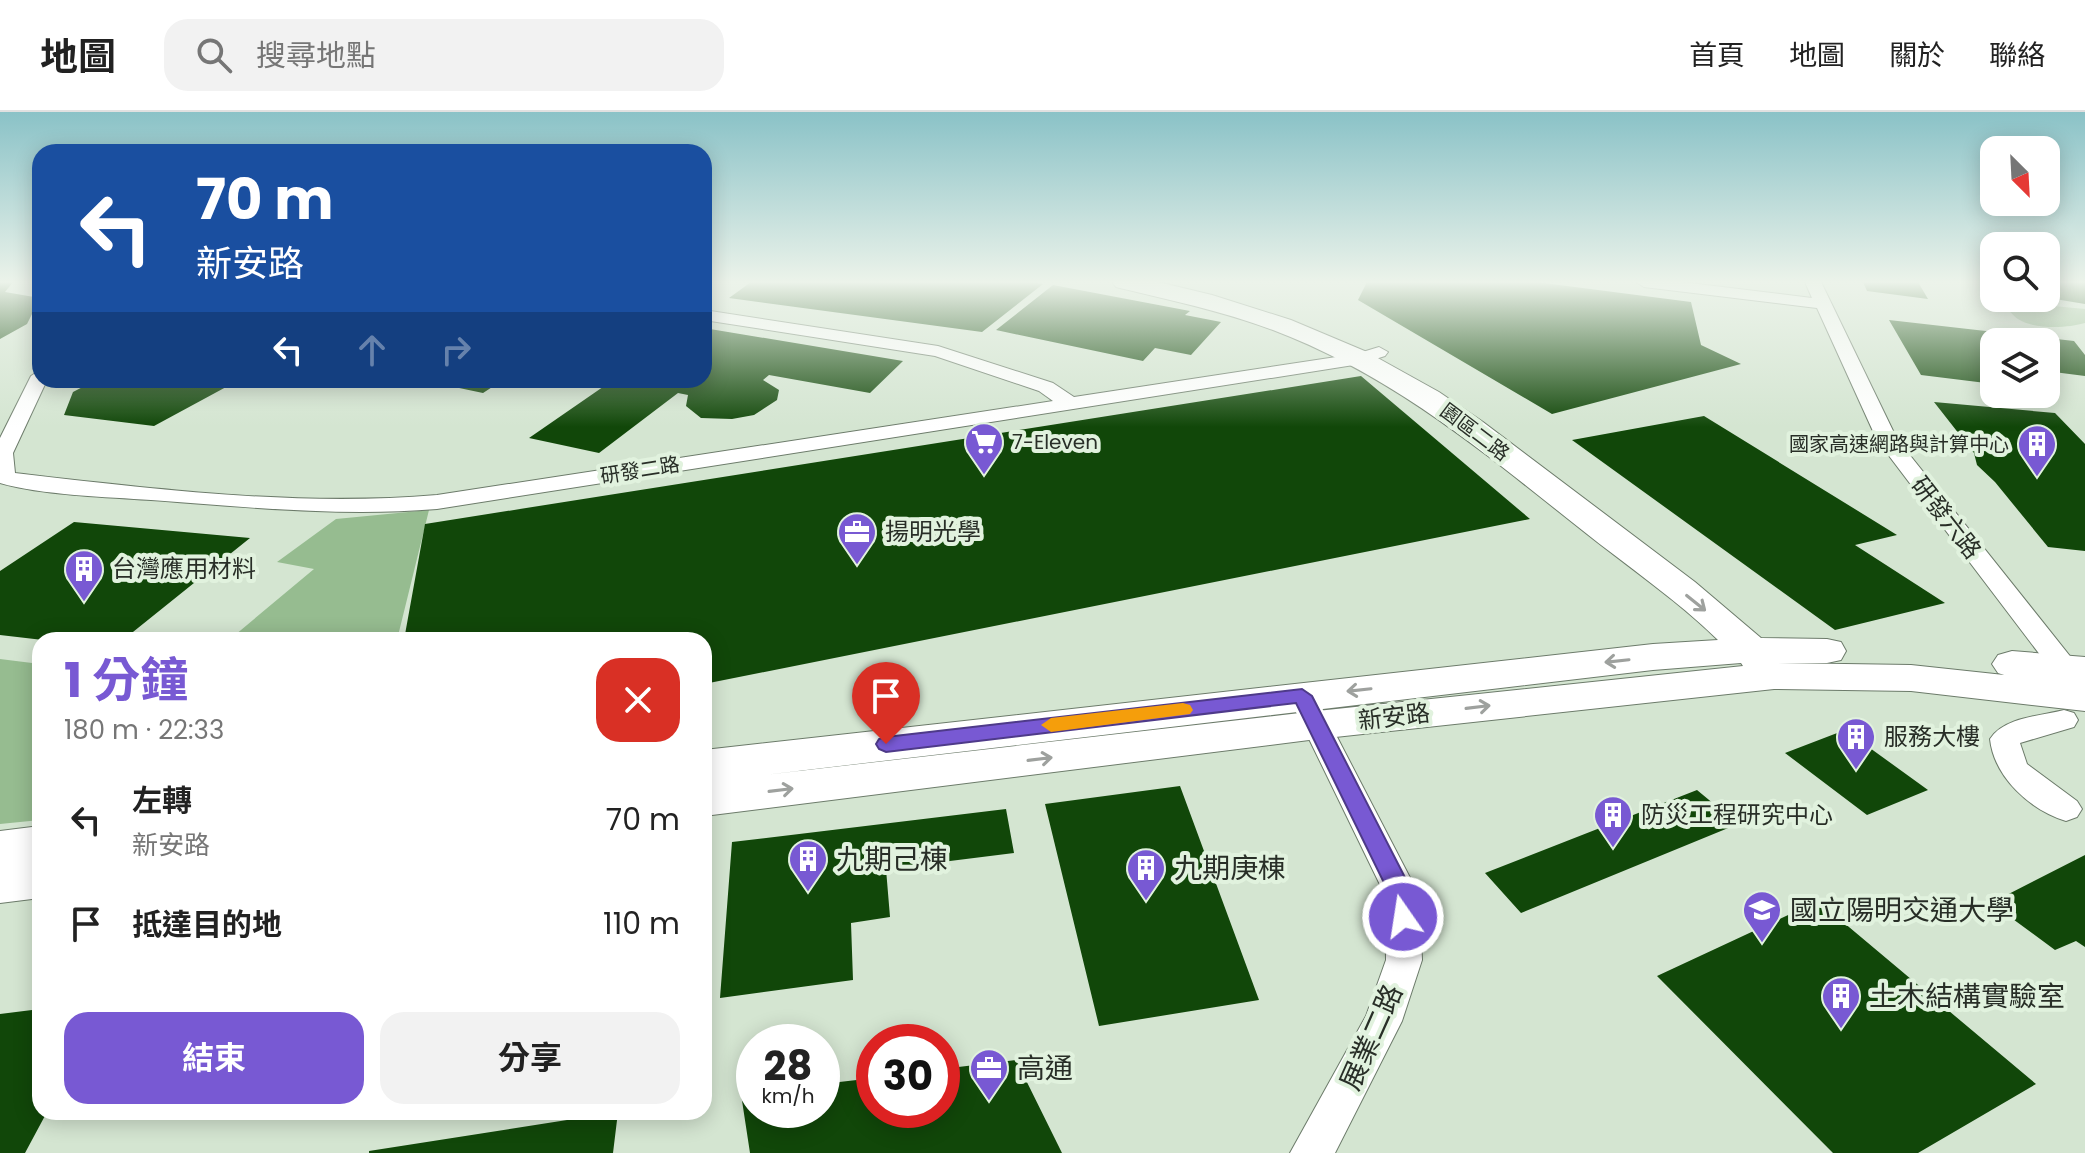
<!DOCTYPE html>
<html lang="zh-TW">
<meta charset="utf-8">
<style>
body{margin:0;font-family:Poppins,"Noto Sans TC",sans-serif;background:#f2f2f2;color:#222;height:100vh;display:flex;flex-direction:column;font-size:30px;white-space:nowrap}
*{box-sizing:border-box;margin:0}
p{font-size:26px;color:#767676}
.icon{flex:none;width:44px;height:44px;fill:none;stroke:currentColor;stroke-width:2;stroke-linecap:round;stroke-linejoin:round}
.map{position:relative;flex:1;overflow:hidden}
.sheet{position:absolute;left:32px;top:520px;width:680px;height:488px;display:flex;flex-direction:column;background:#fff;border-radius:24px;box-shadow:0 4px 20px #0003}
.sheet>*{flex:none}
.guide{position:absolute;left:32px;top:32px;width:680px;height:244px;border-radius:24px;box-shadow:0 4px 20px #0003;background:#1a4fa0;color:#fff;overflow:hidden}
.needle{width:52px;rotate:156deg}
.fabs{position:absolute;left:1980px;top:24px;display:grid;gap:16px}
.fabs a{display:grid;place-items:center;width:80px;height:80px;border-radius:16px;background:#fff;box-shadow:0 4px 20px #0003;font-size:40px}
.speed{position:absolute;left:736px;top:912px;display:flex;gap:16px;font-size:40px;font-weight:700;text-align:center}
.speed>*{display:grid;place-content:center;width:104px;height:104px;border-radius:50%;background:#fff;box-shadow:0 4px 20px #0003;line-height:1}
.speed small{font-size:20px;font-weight:400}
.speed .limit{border:12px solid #d22;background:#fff;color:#111}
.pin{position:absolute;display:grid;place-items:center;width:68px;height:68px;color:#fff;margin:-82px -34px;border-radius:50% 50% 50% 0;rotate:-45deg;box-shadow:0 0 8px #0007}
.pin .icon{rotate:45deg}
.me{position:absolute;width:88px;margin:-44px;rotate:347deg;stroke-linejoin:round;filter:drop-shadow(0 0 6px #0008)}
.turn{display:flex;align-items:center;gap:28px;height:168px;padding:0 32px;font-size:36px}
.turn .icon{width:104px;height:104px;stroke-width:2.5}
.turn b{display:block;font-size:56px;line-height:68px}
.lanes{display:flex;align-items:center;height:76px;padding:0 32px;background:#0003;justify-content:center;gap:40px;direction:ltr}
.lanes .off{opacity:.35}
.round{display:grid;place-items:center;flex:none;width:84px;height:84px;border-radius:24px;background:#f2f2f2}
.overview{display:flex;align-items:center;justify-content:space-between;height:136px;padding:0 32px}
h1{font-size:48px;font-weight:700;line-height:60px;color:#7859d3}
.primary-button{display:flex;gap:16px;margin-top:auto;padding:16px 32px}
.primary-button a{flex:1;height:92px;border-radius:24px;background:#7859d3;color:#fff;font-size:32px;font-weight:700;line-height:92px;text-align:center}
.primary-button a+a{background:#f2f2f2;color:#222}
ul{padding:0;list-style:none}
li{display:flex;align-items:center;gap:24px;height:104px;padding:0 32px}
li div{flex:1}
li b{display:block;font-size:30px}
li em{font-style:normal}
header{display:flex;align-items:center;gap:48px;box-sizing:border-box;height:112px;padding:0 40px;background:#fff;border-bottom:2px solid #e0e0e0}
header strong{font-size:38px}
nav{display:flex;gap:44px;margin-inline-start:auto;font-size:28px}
.search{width:560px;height:72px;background:#f2f2f2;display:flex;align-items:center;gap:20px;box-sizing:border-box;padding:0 28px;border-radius:24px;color:#767676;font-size:30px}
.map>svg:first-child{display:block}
</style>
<header>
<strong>地圖</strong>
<div class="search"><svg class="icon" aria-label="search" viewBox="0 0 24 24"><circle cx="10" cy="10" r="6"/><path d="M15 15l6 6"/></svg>搜尋地點</div>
<nav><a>首頁</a><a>地圖</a><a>關於</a><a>聯絡</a></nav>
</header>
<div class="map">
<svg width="2085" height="1041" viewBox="0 0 2085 1041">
<rect width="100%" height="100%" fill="#d4e5d1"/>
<path fill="#96bc90" d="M2009,190L2085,197V211C2068,216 2035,218 2018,207C2013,204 2008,197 2004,192Z
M429,398L397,528H229L314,457L277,450L336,407Z
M0,547L40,552V708L0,712Z"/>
<path fill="#114709" d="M0,170H13L5,180L40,186L27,212L0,227Z
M751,170H1030L1043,172L982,220L729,186Z
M1367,170H1536L1691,190L1701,233L1741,252L1552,302L1358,188Z
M1863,170H1918L1928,187L1867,179Z
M2046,170H2085V192L2049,186L2052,192L2032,189V186H2046Z
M1053,173L1190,199L1185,203L1221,210L1191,243L1155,236L1143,249L996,218Z
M1889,208L2074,229L2085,243V264L2046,259V230H1994V253L1984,251L1994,272L1921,263Z
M704,216L903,249L870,281L769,263L763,268L779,278L777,288L754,303L732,307L701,306L686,294L688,283L678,281L599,341L529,326L613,268H704Z
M1361,264L1530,407L704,572V528H404L425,412Z
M96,268H239L154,314L64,303L73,280Z
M421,268H503L483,281Z
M1934,290L2055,301L2085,332V439L2048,435L1995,370L1977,353L1974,341Z
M1704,304L1897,423L1855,433L1945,491L1835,518L1572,328Z
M74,410L250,426L123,528H43L0,523V459Z
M1845,618L1928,678L1867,703L1785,641Z
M1180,674L1259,888L1099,914L1045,692Z
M1697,678L1738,712L1521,801L1485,761Z
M1006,697L1014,741L886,757L890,805L851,811L853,868L720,886L732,730Z
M2085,743V835L2076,829L2055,838L1991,791Z
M1818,789L2036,972L1918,1041H1833L1657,864Z
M40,897V1000H47L25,1041H0V902Z
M1016,948L1062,1041H750L741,982L754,980V998H822V972L874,966V998H942V957Z
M618,1000L613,1041H369V1039Z"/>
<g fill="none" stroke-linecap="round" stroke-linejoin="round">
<defs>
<path id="street" d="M1636,170H1681L1812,186L1805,170H1821L1897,327L2085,563V591L2075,589L1877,328L1817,196L1644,175Z
M704,198L938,234L1053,271L1074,285L1356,242L1379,235L1388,240L1385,244L1360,252L437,397C341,405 247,395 151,388C108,385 40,383 0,371V326L31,264L40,258V268H47L13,341L15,361C154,377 297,395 437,383L1053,289L1039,279L935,244L704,208Z
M1307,584L1317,587L1321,594L1419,783L1422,848L1402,909L1335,1041H1290L1366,904L1386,848L1385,783L1293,594L1297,587Z
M2064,598L2074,601L2078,608L2074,615L2020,631L2027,652L2077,689L2082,697L2077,705L2066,709C2030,698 1994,665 1990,627C2004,605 2041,604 2064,598Z"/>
<path id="secondary" d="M1112,170H1158L1212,183L1291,208L1367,240L1439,280L1483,310L1695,470L1761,526L1827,527L1841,530L1846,539L1841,548L1827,551H1776L1911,553L2004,563L1998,561L1992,552L1998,543L2012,539L2085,545V571L2069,570L2085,571V599L1911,579L1774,577L1317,627L704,704V670L1317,599L1743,554L1741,551L1653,558L704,670V638L1653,532L1718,528C1676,487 1627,454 1582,418C1482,339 1394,264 1273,218C1222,199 1169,188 1116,175Z
M40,714V786L0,791V719Z"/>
</defs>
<use href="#street" stroke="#6c7b6a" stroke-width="2"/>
<use href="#secondary" stroke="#6c7b6a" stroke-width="2"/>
<use href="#street" fill="#fff" fill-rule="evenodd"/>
<use href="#secondary" fill="#fff" fill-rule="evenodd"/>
</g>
<defs><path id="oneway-shaft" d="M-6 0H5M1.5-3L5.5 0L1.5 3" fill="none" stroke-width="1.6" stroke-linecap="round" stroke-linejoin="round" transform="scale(2)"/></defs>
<g stroke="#9ea19e">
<use href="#oneway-shaft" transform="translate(1696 491) rotate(39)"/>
<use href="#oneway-shaft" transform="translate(1617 549) rotate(174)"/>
<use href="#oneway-shaft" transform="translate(1359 578) rotate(174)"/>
<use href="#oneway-shaft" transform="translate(1478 595) rotate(-7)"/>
<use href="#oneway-shaft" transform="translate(1040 647) rotate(-7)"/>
<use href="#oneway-shaft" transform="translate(781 678) rotate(-7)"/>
</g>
<linearGradient id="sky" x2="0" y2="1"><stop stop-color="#8ac2c7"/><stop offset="0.54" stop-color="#ecf3ea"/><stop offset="1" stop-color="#ecf3ea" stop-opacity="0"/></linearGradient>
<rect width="2085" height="315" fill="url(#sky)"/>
<path fill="#7859d3" stroke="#4e3a89" stroke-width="2" d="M1302,577L1312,584L1414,783L1415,805L1411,812L1403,814L1394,812L1391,805L1390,783L1296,591L886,640L879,637L876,632L879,627L886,625Z"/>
<path fill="#f59e0b" d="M1183,591L1190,593L1193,598L1190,602L1051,620L1041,613L1051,606Z"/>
<defs>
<symbol id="supermarket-pin" viewBox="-11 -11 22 30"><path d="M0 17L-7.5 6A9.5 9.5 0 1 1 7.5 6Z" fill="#7859d3" stroke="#e1f2de"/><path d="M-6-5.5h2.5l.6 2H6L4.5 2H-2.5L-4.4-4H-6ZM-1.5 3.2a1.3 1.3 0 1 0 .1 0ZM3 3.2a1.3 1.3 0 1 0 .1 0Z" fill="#fff"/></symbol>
<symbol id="building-pin" viewBox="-11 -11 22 30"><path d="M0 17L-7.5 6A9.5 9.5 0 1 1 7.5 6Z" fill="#7859d3" stroke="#e1f2de"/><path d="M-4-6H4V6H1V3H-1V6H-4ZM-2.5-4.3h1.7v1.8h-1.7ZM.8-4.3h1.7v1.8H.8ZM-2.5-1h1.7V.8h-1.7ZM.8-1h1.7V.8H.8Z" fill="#fff"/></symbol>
<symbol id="office-pin" viewBox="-11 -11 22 30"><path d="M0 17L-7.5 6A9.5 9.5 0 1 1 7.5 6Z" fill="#7859d3" stroke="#e1f2de"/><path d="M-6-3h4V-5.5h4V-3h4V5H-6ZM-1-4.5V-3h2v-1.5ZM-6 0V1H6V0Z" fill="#fff"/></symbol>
<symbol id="university-pin" viewBox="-11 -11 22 30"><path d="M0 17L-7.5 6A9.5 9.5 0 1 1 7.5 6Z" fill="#7859d3" stroke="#e1f2de"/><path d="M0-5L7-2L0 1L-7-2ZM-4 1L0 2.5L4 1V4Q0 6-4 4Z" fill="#fff"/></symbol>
</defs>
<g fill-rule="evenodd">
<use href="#supermarket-pin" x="962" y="308" width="44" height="60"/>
<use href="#building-pin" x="2015" y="310" width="44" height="60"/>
<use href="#office-pin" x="835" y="398" width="44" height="60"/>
<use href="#building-pin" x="62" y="435" width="44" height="60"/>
<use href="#building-pin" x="1834" y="603" width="44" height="60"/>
<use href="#building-pin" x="1591" y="681" width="44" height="60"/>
<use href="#building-pin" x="786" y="725" width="44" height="60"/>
<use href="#building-pin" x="1124" y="734" width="44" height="60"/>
<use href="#university-pin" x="1740" y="776" width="44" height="60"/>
<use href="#building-pin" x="1819" y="862" width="44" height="60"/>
<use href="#office-pin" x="967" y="934" width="44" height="60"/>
</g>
<g text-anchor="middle" stroke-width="8" stroke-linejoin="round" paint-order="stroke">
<g font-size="20" fill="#282e27" stroke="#e1f2de">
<text transform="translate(1475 320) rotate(37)" y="7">園區二路</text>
<text transform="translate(640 358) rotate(-9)" y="7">研發二路</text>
</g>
<g font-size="20" fill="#282e27" stroke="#e1f2de" text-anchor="start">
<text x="1012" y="337">7-Eleven</text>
<text x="2009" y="339" text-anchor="end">國家高速網路與計算中心</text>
</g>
<g font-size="24" fill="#282e27" stroke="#e1f2de">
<text transform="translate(1946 406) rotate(52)" y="8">研發六路</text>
<text transform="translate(1394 605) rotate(-7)" y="8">新安路</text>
</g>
<g font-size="24" fill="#282e27" stroke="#e1f2de" text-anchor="start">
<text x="885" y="428">揚明光學</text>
<text x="112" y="465">台灣應用材料</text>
<text x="1884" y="633">服務大樓</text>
<text x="1641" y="711">防災工程研究中心</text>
</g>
<g font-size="28" fill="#282e27" stroke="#e1f2de" text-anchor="start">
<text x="836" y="757">九期己棟</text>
<text x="1174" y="766">九期庚棟</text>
<text x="1790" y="808">國立陽明交通大學</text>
<text x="1869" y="894">土木結構實驗室</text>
<text x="1017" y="966">高通</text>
</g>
<g font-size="28" fill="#282e27" stroke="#e1f2de">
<text transform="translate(1371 925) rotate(-66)" y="10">展業二路</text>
</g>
</g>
</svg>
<div class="fabs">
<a><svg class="needle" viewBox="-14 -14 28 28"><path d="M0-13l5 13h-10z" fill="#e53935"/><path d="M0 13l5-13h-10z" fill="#767676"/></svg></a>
<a><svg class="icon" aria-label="search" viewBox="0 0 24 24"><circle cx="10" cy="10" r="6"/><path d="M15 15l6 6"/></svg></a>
<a><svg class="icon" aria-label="layers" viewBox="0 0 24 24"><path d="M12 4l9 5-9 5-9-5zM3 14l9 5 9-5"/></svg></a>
</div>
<div class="speed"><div>28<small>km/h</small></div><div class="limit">30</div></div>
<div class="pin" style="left:886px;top:632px;background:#d93025"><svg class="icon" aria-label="arrive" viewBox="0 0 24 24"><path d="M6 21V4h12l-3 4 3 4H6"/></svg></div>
<svg class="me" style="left:1403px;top:805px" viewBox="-20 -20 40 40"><circle r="17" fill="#7859d3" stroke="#fff" stroke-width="3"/><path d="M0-11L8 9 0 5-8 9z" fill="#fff"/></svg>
<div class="guide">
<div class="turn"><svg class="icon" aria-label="left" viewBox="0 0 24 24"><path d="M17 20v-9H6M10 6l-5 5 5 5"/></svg><div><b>70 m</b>新安路</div></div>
<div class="lanes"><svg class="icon" aria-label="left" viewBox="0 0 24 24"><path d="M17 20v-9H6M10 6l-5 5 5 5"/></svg><svg class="icon off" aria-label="ahead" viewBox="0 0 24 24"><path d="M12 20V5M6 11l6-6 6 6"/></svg><svg class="icon off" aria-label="right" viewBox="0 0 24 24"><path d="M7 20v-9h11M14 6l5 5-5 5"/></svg></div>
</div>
<section class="sheet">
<div class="overview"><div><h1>1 分鐘</h1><p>180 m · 22:33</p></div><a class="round" style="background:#d93025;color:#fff"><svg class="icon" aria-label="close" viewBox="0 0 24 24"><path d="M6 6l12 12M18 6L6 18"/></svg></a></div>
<ul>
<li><svg class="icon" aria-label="left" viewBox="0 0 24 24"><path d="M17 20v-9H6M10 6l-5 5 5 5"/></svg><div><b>左轉</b><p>新安路</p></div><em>70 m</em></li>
<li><svg class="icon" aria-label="arrive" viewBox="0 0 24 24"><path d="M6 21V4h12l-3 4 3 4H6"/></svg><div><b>抵達目的地</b></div><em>110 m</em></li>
</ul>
<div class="primary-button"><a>結束</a><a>分享</a></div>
</section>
</div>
